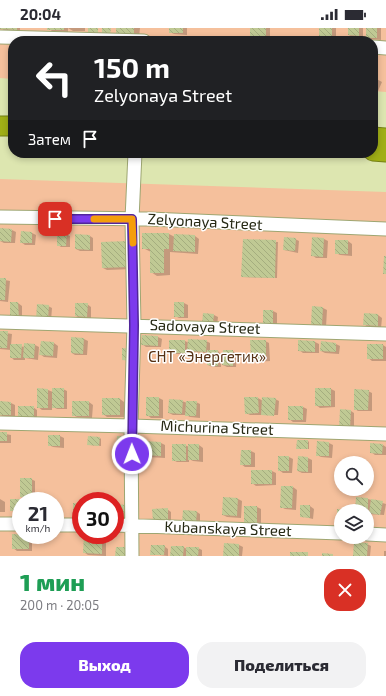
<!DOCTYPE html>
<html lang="ru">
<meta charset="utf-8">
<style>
body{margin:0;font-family:"Exo 2",sans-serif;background:#f2f2f3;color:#2b2b33;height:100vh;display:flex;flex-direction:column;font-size:15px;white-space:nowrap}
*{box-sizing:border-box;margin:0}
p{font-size:13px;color:#7c7c81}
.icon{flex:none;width:22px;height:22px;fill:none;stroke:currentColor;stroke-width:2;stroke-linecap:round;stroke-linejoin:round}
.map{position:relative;height:528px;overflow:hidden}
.panel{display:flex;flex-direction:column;background:#fff;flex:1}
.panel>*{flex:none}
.guide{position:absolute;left:8px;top:8px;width:370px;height:122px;border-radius:16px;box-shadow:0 2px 6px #0003;background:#202124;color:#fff;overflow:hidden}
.tools{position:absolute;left:334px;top:428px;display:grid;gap:8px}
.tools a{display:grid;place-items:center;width:40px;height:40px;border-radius:50%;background:#fff;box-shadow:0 2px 6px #0003;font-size:20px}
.speed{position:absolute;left:12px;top:464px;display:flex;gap:8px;font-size:20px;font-weight:700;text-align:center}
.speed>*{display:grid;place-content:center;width:52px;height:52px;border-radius:50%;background:#fff;box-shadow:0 2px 6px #0003;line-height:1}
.speed small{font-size:10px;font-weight:400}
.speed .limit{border:6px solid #d22;background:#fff;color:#111}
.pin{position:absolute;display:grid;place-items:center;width:34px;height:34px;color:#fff;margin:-17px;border-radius:8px;box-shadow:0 2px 6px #0006}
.me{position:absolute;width:44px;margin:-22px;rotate:359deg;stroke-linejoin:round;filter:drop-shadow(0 0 3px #0008)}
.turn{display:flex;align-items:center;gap:14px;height:84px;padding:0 20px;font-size:18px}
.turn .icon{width:52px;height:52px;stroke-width:2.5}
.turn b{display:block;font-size:28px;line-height:34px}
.then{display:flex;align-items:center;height:38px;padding:0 20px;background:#0003;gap:8px;font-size:15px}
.round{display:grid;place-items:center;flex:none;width:42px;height:42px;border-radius:16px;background:#f2f2f3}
.head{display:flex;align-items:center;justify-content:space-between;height:68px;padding:0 20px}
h1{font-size:24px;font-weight:800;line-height:30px;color:#1e9e55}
.action{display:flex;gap:8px;margin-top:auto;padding:8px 20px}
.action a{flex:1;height:46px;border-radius:16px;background:#7c3aed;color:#fff;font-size:16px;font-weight:800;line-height:46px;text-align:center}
.action a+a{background:#f2f2f3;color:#2b2b33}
.status{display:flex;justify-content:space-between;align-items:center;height:28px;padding:0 20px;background:#fff;direction:ltr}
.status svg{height:11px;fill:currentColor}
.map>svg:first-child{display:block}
</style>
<div class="status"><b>20:04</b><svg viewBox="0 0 49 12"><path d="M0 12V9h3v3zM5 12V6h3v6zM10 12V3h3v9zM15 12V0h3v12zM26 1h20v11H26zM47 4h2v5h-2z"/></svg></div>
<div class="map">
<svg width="386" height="528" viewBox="0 0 386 528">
<defs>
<pattern id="building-back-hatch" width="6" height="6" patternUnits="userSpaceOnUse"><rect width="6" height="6" fill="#c0c994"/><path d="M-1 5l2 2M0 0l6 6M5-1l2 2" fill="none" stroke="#a5ad7f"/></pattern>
</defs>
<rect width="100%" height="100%" fill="#dde6b0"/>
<path fill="#f5c09c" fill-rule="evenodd" d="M0,0H386V64L373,63V13H13V51L0,50Z
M0,151L386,164V528H0ZM341,435H367V461H341ZM21,473H55V507H21ZM81,473H115V507H81ZM341,483H367V509H341Z"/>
<path fill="#0003" d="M1,0H20V3H5Z
M48,0H68V4L52,3Z
M68,0H85V3H73Z
M117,0H140L139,9L123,8Z
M170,0H187V7L174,6L170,4Z
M251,0H270V12H255L251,9Z
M320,0H336V11H324L320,8Z
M349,0H363V9H352L349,7Z
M367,0H381V12L371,11L367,9Z
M373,49L382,54L378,63L373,60Z
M12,202L16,204L15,215H4L0,213Z
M32,205L36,207L35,217H25L21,214Z
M66,206L70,208V219H61L58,217Z
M143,206H169L175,209V207L195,208L199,211L198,226L170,224V247L157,248L151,244V224L143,220Z
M90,208L93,210V223H80L76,221Z
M313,210L324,211L328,213L327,230H316L312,227Z
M295,211L299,213L298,225L284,222Z
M244,212L278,214L277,250L242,249Z
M336,213H348L352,216V228L340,227L336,225Z
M102,215L132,241L107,242L103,240Z
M0,251L10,253L8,274L0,273Z
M11,275H18L22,278V292H15Z
M175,275H184L188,277V290H179L175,288Z
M87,276L91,279V290H80L76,288Z
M48,278L52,280L51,293H41Z
M313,279L323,280L327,282L326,299L316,298L312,296Z
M264,283H273L277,285V298H268Z
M365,286L378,287L382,290L381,300L368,299L364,296Z
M214,287L218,289L217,298H207Z
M0,304L12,306L11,317L25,319L35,317L39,319L38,332L25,330V332H14L11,329V322L0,321Z
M158,309L162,311L161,319H146L142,316Z
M72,310L84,311L88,313L87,327H75L72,325Z
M185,313L189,315L206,313L210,315V323H218L221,326V339H212L208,337V325L192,324L189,323V326H174L170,324Z
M265,313L269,315L270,333L256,334L252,331Z
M299,313L315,314L319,316V325H303L299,322Z
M54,315L58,318L57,330L44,329L40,326Z
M322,315L336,316L340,318L339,326L325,325L321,323Z
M383,317L386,319V333H372L368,330Z
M233,323L237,326L236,339H227L223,337Z
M63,361L67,363V381H57L52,378V382H42L38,379L48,362L53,364Z
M331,361L335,363V379L320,380L316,377Z
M368,363L372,365V383H358L355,381Z
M159,370L163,372V390H151L147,387Z
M258,370L263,373L275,371L279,373L278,387H250L246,385Z
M120,371L124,374V389H107L103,386Z
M182,373L187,375L196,374L200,376V390L190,389L186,387H173L169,385Z
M89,374L93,377L92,390L77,389L73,387Z
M11,375L15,377V389H4L1,387Z
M33,379L37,382V391H23L19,388Z
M303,379L307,381L306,394H293L289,391Z
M351,383L354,385V402H344Z
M0,405L11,407V415H0Z
M49,408H60L64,410V420L53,419L49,417Z
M100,410L101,411V418L90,417Z
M308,413L309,414V421H299Z
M145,414L161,415L165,417V430L148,429L144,427Z
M318,414L329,415L333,417L332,430L321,429L317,427Z
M185,417L189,419V417H199L203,420V434L193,433L189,431V434H177L173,432Z
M383,417L386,419V427H375L371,424Z
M251,423L255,425V439H245L241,436Z
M289,429L293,431L292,445H283L279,442Z
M299,429L308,430L312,432V445H302L298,443Z
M272,443L276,445V457L256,458L252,455Z
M31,451L35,453V471H25L21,469Z
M282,459H293L297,462L296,482L285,481L281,479Z
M357,470L368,471L386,476L384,487L367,486V483H356Z
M0,471L5,474V484H0Z
M238,471L242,473L241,490L227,489L223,487Z
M11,472L22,473L21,485L11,482Z
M55,477L58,479V495H55Z
M310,478L314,481L313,491L301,488Z
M245,479H257L261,481V499H248Z
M167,481L171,484V495H157Z
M197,484L200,486V496L187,495Z
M29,507L32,509V523H17L13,520Z
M85,507L102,508L106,510V528L88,527L85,525Z
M367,516L371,518L370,528H354Z
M239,517L243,519L242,528H224Z
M164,518L168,521V528L152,526Z
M183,519L187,521L198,520L202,522V528H171Z
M384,523H386V528H384Z"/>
<path fill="url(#building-back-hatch)" d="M0,0H17V2L0,1Z
M47,0H64V2H47Z
M88,0H98V5L88,4Z
M102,0H111L110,7L102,6Z
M116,0H134V6H116Z
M169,0H183V5H169Z
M250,0H266V10H250Z
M319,0H332V9H319Z
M348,0H359V8L348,7Z
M366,0H377V10H366Z
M0,200L12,201L11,214L0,213Z
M21,203L32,204V215H20Z
M57,205H67L66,218H57Z
M142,205H169V221H164V245H150V221H142Z
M75,206L90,207V222L75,221Z
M174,206L195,207V224L173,223Z
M284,209L296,210L295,223L283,222Z
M312,209L324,210L323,229L311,228Z
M243,211L276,212L275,250L241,249Z
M335,212H348V226H335Z
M128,213L129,239L102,240L101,214Z
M384,228H386V246H383Z
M0,250H6L5,272H0Z
M10,274H18L19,290H10Z
M174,274H184V289H174Z
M75,275H88L87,289L75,288Z
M37,276L49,277L48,292L36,291Z
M312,278L323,279L322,297L311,296Z
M263,282H273V297H263Z
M203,285L214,286L213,296H202Z
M364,285L378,286V298L363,297Z
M0,303H8L7,320H0Z
M142,307L158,308V318L141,317Z
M71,309L84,310L83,326L71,325Z
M188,311L207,312L206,324L187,323Z
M169,312H185V325H169Z
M250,312H266V332H251Z
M298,312L315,313V324L298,323Z
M41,313L54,314L53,328L39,327Z
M321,313L336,315V324L320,323Z
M24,315L35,316L34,330H23Z
M10,316H22L21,330H10Z
M367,316H383V331H367Z
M122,320L132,321L131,333L122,332Z
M207,322H218V338L207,337Z
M223,322H233V338L222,337Z
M37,360L48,361V380H37Z
M52,360H64V380H52Z
M315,360H331V378H315Z
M354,361L369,362L368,382H354Z
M146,369H159V388H146Z
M244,369H258L259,385L245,386Z
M262,369L276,370L274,388L261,387Z
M102,370H120V387H102Z
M169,371L183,372L182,386L168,385Z
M0,373L11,374V387H0Z
M72,373H89V388H72Z
M186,373H197L196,388H185Z
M18,378H34V389H18Z
M288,378H303V392H288Z
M340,381L351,382L350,401L339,400Z
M0,404H7V413H0Z
M48,407H60V418H48Z
M88,408L100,409L99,418L87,417Z
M117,408L130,409L129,424L116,423Z
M297,412H308V421H296Z
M144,413L161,414V428L143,427Z
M317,413L329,414V428H316Z
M370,415L383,416L382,426L370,425Z
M172,416H186V433H172Z
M188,416H199V432H188Z
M241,422H251V437H240Z
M278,428H289V443H278Z
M298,428L308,429V444L297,443Z
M251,442H272V456H251Z
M20,450H32V469H20Z
M281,458H293L292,480H280Z
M223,469L238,470L237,488L222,487Z
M356,469L368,470V483H355Z
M10,471H20V483H10Z
M371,471L383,473L380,487L369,485Z
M73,475L81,476V491H73Z
M115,476L126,477L125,491L115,490Z
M300,477H310V490L300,489Z
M244,478H257V497H244Z
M168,480V493H153L152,481Z
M337,481L347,482L341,483V500H337Z
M183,482L197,483L196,495L182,494Z
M12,506L29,507V521H12Z
M84,507H102V526L83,525Z
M354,514L368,515L367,528H353Z
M224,515L239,516V528H223Z
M151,517H165L164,527H150Z
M171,518H184L183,528H170Z
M116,519H127V528H115Z
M186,519H199L198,528H186Z
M290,524H308V528H290Z
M322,525L333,526V528H322Z"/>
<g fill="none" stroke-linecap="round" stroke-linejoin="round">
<defs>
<path id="minor" d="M0,9L144,13
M373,19L386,20
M0,189L149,191L386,201
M0,294L386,306
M0,395L131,398L386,406
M0,496H21
M55,497H81
M115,497L341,505
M367,506L386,507
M132,528L131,398L134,297L132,191L135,125"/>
<path id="highway" d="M0,98H13
M373,109L386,110
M373,123L386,124"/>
</defs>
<use href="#minor" stroke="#9ea672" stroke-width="15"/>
<use href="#highway" stroke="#758015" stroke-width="21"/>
<use href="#minor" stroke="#fff" stroke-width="13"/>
<use href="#highway" stroke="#a0af16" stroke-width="19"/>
</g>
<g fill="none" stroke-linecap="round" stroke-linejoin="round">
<defs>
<path id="route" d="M55,191H132L134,297L132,426"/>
</defs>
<use href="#route" stroke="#51269a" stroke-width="10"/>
<use href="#route" stroke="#7c3aed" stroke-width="7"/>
<path stroke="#f59e0b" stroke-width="7" d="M94,191H132L133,215"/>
</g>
<g text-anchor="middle" stroke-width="3" stroke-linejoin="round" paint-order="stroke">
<g font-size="15" fill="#262914" stroke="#fff">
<text transform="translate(205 194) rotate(3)" y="5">Zelyonaya Street</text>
<text transform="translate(205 299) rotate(2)" y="5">Sadovaya Street</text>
<text transform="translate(217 400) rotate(2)" y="5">Michurina Street</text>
<text transform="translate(228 501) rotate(2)" y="5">Kubanskaya Street</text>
</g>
<g font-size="15" fill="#563113" stroke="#fff">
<text x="207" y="334">СНТ «Энергетик»</text>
</g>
</g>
</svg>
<div class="tools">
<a><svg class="icon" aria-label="search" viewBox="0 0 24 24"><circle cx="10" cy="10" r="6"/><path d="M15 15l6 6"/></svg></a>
<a><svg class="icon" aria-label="layers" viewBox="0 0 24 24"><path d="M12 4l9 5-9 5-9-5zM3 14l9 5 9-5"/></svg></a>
</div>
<div class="speed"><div>21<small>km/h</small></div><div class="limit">30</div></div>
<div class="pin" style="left:55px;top:191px;background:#d93025"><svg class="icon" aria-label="arrive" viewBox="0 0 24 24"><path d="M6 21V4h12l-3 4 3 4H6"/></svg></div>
<svg class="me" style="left:132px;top:426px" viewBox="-20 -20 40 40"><circle r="17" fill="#7c3aed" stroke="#fff" stroke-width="3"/><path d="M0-11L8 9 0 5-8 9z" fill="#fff"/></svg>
<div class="guide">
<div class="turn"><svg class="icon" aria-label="left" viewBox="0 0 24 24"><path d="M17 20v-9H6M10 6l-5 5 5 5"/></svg><div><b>150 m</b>Zelyonaya Street</div></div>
<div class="then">Затем<svg class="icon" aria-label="arrive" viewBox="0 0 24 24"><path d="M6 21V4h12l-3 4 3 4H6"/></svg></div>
</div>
</div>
<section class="panel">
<div class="head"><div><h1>1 мин</h1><p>200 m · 20:05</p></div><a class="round" style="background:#d93025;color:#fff"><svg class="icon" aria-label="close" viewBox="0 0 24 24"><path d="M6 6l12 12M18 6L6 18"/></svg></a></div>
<div class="action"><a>Выход</a><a>Поделиться</a></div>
</section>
